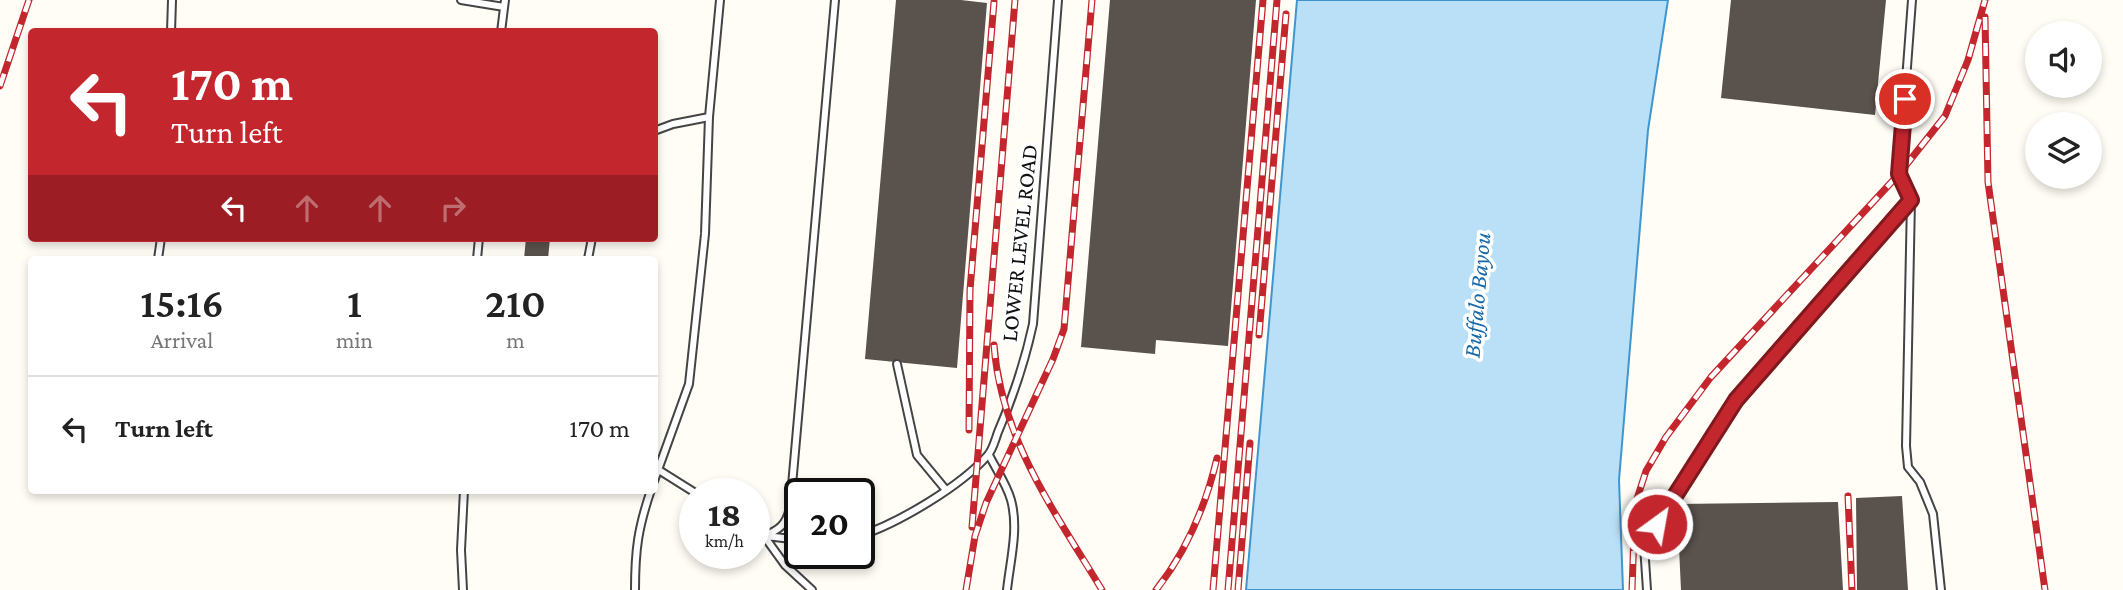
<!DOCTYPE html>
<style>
body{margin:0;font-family:"Crimson Pro",serif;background:#f6f6f6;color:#222;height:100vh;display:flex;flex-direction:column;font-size:26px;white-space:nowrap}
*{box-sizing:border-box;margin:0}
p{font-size:23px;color:#767676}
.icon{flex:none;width:38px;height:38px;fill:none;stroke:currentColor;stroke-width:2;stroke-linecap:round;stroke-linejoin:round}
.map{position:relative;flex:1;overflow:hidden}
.drawer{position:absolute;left:28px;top:256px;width:630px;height:238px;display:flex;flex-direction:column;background:#fff;border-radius:7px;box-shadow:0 4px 10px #0003}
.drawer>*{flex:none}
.hud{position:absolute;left:28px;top:28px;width:630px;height:214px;border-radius:7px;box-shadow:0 4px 10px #0003;background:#c4262e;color:#fff;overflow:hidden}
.controls{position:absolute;left:2025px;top:21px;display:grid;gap:14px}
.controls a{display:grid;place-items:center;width:77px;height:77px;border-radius:50%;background:#fff;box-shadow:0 4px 10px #0003;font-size:35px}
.speed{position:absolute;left:679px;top:478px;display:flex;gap:14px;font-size:35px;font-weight:700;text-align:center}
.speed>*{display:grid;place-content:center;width:91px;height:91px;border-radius:50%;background:#fff;box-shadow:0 4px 10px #0003;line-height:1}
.speed small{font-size:18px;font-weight:400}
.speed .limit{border:4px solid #111;border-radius:10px;background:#fff;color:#111}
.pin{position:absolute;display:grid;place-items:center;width:60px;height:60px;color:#fff;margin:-30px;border:4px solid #fff;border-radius:50%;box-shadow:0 2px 7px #0007}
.me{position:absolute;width:77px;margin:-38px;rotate:32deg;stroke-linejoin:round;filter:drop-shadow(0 0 5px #0008)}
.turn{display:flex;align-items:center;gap:24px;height:147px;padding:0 28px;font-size:32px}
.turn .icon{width:91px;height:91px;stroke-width:2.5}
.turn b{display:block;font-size:49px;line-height:60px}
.lanes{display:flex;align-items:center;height:66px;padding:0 28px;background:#0003;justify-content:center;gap:35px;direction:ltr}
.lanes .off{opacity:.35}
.eta{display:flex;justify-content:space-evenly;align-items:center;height:119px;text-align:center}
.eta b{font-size:42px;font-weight:600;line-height:49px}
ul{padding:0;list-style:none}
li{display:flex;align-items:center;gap:21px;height:105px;padding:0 28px;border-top:2px solid #e0e0e0}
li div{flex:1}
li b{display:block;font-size:26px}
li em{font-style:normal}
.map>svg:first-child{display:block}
</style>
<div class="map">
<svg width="2123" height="590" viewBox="0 0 2123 590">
<rect width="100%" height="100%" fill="#fffdf5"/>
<path fill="#b9e0f7" stroke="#3f96cf" stroke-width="2" d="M1297,0H1668L1648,130L1619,480L1623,590H1246Z"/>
<path fill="#5a524d" d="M896,0H961L987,3L957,368L865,359Z
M1110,0H1256L1228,346L1156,340L1155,354L1081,347Z
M1731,0H1886L1875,115L1721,98Z
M526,238H550L548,259H524Z
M1902,496L1908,590H1857L1856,498Z
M1838,502L1843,590H1681L1677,504Z"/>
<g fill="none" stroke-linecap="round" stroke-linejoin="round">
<defs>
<path id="lane" d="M461,0L504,7
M1912,0L1899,174L1911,200L1906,446L1908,467L1920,482L1933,514L1941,590
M171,32L172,0
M501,32L505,0
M654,131L673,124L709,117
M158,259L161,238
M477,259L479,238
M588,259L592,238
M897,364L917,455L946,490
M989,455C996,469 1007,485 1011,500C1019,529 1010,561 1007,590
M654,467L697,494
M654,481L689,384L705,234L709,117L720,0
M754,530L764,536L785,565L812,590
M764,536C779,530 786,525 790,508L835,0
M766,536L800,540
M859,536C897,524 961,486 987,456C993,450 995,440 998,432C1013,397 1025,361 1033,324L1058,0
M463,590L461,550L464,490
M635,590C635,550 638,528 651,490
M1647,590L1644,545L1736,400L1911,200"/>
</defs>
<use href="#lane" stroke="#444" stroke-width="10"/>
<use href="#lane" stroke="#fff" stroke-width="6"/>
<defs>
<path id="rail" d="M1985,17L1988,182L2045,590
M0,86L29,0
M1259,335L1286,14
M994,345C1001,439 1055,512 1102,590
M969,430L970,290L994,2
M1848,496L1852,590
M972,527L1015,0
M966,590L975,536L986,503L1053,359L1064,329L1092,0
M1156,590C1186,552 1206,505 1217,458
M1213,590L1263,0
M1228,590L1277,0
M1238,590L1250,443
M1632,590L1635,505L1646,471L1666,437L1711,377L1899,174L1945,116L1968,60L1985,0"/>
</defs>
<use href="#rail" stroke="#c4262e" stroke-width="7"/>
<use href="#rail" stroke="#fff" stroke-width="4.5" stroke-dasharray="13" stroke-linecap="butt"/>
</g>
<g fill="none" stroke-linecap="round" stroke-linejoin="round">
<defs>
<path id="route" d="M1657,524L1736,400L1911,200L1899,174L1905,99"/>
</defs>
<use href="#route" stroke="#7f191e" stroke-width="18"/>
<use href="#route" stroke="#c4262e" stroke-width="12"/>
</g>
<g text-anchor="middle" stroke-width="7" stroke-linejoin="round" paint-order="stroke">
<g font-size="23" fill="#111" stroke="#fff">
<text transform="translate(1019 243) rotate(-84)" y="8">LOWER LEVEL ROAD</text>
</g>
<g font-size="24" font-style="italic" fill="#1768a6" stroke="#fff">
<text transform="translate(1477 295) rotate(-85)" y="8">Buffalo Bayou</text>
</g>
</g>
</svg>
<div class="controls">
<a><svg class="icon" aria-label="sound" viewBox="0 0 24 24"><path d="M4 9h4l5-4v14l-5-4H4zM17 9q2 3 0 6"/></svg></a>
<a><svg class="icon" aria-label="layers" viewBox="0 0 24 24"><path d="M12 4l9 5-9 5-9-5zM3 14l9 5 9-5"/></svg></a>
</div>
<div class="speed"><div>18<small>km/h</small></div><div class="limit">20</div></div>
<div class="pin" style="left:1905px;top:99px;background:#d93025"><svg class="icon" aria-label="arrive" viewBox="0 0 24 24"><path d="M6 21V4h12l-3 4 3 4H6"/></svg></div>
<svg class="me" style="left:1657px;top:524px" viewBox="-20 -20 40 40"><circle r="17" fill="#c4262e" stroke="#fff" stroke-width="3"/><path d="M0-11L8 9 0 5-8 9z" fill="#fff"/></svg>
<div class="hud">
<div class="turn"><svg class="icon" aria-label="left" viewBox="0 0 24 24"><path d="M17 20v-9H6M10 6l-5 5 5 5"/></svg><div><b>170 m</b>Turn left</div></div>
<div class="lanes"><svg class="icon" aria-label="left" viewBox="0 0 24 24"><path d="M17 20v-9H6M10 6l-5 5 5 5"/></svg><svg class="icon off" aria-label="ahead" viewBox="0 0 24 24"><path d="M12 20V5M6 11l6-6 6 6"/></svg><svg class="icon off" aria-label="ahead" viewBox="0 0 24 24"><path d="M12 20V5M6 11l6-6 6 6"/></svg><svg class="icon off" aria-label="right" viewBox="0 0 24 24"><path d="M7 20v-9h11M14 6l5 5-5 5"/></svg></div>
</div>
<section class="drawer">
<div class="eta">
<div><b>15:16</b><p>Arrival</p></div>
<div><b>1</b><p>min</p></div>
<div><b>210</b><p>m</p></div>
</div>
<ul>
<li><svg class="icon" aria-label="left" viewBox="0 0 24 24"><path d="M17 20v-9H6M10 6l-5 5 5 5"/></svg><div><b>Turn left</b></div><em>170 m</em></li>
</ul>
</section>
</div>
